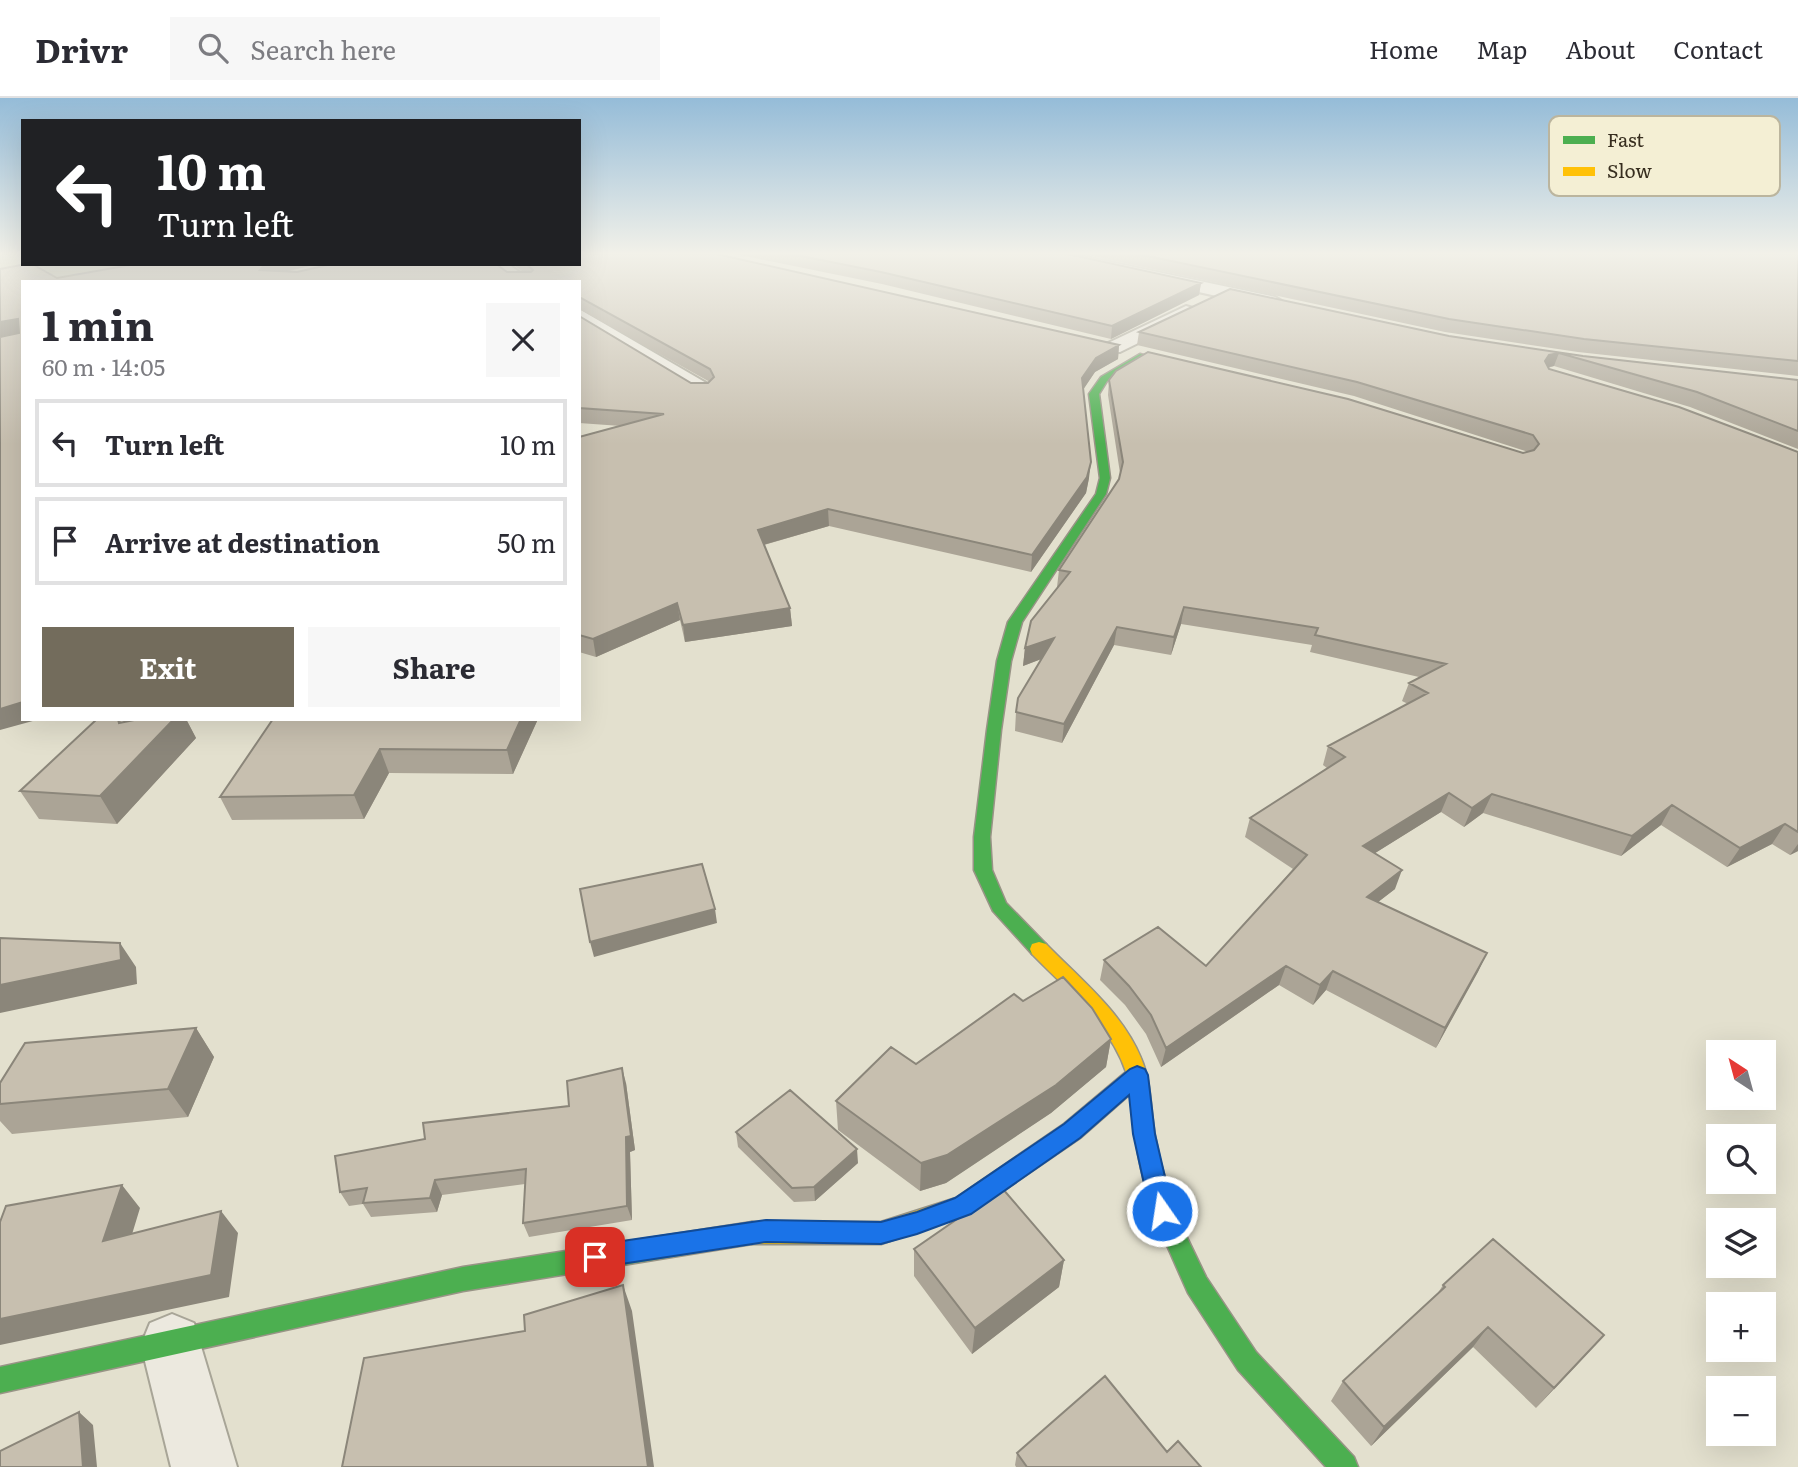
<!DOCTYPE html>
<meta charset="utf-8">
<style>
body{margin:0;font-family:Literata,serif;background:#f7f7f7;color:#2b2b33;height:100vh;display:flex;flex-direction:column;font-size:26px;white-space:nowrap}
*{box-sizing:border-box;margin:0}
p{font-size:23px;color:#7c7c81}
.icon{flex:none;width:38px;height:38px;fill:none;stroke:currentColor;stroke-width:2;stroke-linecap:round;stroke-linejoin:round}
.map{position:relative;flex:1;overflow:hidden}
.sheet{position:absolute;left:21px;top:182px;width:560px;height:441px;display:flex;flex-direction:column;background:#fff;border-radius:0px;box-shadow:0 7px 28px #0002}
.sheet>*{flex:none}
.guide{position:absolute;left:21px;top:21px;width:560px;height:147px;border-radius:0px;box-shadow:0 7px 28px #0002;background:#202124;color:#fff;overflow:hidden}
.needle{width:46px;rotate:324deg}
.tools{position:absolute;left:1706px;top:942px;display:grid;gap:14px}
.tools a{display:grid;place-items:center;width:70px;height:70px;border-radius:0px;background:#fff;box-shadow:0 7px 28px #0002;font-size:35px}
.pin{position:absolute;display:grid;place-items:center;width:60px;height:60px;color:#fff;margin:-30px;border-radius:14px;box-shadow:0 4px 10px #0006}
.me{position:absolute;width:77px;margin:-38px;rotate:347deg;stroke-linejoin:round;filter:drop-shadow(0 0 5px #0008)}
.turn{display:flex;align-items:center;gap:24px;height:147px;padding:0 21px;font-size:32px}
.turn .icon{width:91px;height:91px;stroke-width:2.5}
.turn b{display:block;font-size:49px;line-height:60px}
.round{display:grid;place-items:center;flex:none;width:74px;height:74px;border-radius:0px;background:#f7f7f7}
.overview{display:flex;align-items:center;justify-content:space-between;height:119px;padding:0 21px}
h1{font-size:42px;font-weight:700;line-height:52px}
.action{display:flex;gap:14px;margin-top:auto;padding:14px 21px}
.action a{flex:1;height:80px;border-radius:0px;background:#736c5c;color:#fff;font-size:28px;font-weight:700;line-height:80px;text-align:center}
.action a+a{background:#f7f7f7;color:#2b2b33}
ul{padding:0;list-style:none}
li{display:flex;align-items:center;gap:21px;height:88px;margin:0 14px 10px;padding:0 7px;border:4px solid #e1e1e2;border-radius:0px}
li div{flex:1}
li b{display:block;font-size:26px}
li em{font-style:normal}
header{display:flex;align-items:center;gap:42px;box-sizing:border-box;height:98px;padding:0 35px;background:#fff;border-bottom:2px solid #e1e1e2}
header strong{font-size:33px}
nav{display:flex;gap:38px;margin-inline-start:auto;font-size:24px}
.search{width:490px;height:63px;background:#f7f7f7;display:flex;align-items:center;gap:18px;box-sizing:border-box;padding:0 24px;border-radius:0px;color:#7c7c81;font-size:26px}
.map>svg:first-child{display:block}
</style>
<header>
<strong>Drivr</strong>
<div class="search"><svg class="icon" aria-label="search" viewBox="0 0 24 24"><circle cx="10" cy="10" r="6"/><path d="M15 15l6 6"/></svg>Search here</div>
<nav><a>Home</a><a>Map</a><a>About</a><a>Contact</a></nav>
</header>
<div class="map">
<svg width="1798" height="1369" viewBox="0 0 1798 1369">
<rect width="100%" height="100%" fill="#e3e0ce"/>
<path fill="#ced3b1" d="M0,155H23V166H153L63,184H23L0,196Z"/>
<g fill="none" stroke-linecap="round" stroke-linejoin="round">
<defs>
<path id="street" d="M1037,155H1067L1275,199L1285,205L1275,211L1045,160Z
M486,166H508L533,184H511Z
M1186,208L1193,210L1196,214L1193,218L1120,254H1106L1103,250L1106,246Z
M579,211L708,286L711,291L700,298L692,296L579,226Z
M172,1216L194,1225L237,1369H171L141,1247L150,1225Z"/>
<path id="fast" d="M1140,256L1147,258L1107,283L1099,296L1110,380L1106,396L1022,524L1011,563L1001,632L990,739L992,772L1006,805L1046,846L1048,851L1046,856L1039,858L1032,856L993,813L974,772V739L987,632L997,563L1008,524L1096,396L1100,380L1089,296L1101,279Z
M752,1124L760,1127L764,1135L760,1143L752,1146L463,1193L0,1295V1269L463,1169Z
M1173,1124L1181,1127L1206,1179L1256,1254L1354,1359L1358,1369H1326L1238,1272L1188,1195L1165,1143L1161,1135L1165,1127Z"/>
<path id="slow" d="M1039,844L1046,846C1080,881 1122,914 1141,960C1152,985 1150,1012 1155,1038C1161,1072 1171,1104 1185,1135L1181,1143L1173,1146L1165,1143C1143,1095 1135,1048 1130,996L1080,1040L971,1115L881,1146H752L744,1143L740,1135L744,1127L752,1124H881L956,1100L1064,1026L1126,974C1110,926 1067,892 1032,856L1030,851L1032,846Z"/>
</defs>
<use href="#street" stroke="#a8a597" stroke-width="4"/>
<use href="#fast" stroke="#989486" stroke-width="3"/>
<use href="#slow" stroke="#989486" stroke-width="3"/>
<use href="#street" fill="#ece9df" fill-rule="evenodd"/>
<use href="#fast" fill="#4caf50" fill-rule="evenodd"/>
<use href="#slow" fill="#ffc107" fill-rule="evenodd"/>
</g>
<path fill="#aba496" d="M730,155H1063L1201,185L1199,197L1111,241L882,186Z
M1078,155H1798V278L1578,254L1445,234Z
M136,166H317L286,174H523L513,166H579L1119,247L1118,261L1095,274L1083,291L1089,380L1086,395L1031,474L829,428L764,447L790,510L792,528L685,544L680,522L596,559L579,554V339L621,328L579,325V218L691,285H708L710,284L579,211V184H23L57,180Z
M1139,234L1449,238L1583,258L1798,282V351L1690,309L1554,268L1548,270L1549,271L1798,354V753L1790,757L1772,746L1727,769L1661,727L1621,758L1483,715L1464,729L1441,714L1375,755L1395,791L1378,804L1487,855L1436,950L1326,892L1313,907L1279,887L1161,969L1146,936L1125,907L1100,882L1104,862L1206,868L1293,771L1245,739L1250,720L1327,670L1323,667L1328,648L1408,606L1402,603L1409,585L1419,579L1310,554L1312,547L1181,526L1171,557L1114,547L1062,645L1015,633L1016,614L1041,561L1023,568L1025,550L1058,489H1057L1059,472L1119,381L1120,375L1108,297L1109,282L1523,355L1528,354L1354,298L1137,247Z
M97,621H120L122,625L139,621H186L196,640L117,726L39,721L20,693Z
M273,621H538L513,676L389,675L364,721L232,722L220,699Z
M1023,903L1111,941L1106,969L1051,1015L946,1085L920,1093L838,1032L836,1003L916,966Z
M196,930L214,959L188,1019L12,1036L0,1023V985Z
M626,985L635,1052L630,1054L632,1122L529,1139L523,1125L525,1086L442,1097L437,1114L371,1119L363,1106L349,1108L340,1094L425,1041L569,1008Z
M736,1034L858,1065L815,1103L794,1104L738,1049Z
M914,1151L1064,1162L1059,1189L972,1256L914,1178Z
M1443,1187L1585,1258L1536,1310L1473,1249L1371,1348L1331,1303L1343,1283L1436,1198Z
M1167,1354L1201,1369H1016L1015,1367L1017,1355Z"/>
<path fill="#8b867a" d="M265,166H317L269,177L260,172Z
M1201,185L1199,197L1111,241L1112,228Z
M18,221L23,234L0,239V224Z
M1119,247L1118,261L1095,274L1081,295L1082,280L1096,260Z
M1559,255L1554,268L1544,270L1545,263L1549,257Z
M1091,364L1089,380L1086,395L1031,474L1032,457Z
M828,411L829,428L759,448L758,432Z
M677,505L680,522L596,559L593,541Z
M1184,509L1181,526L1171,557L1174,539Z
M790,510L792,528L685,544L683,527Z
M1117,529L1114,547L1062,645L1064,626Z
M1054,540L1052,557L1023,568L1025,550Z
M23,604V621H40L0,632V611Z
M174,621H186L196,640L117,726L100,698Z
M521,621H538L513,676L507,652Z
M380,651L389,675L364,721L354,697Z
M1449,695L1441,714L1356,767L1363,748Z
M1492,696L1483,715L1464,729L1472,710Z
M1672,707L1661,727L1621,758L1632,738Z
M1785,726L1772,746L1727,769L1740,750Z
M1798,746V753L1790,757Z
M1402,772L1395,791L1360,818L1367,799Z
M715,811L717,825L594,859L590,844Z
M120,845L136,869L137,886L0,915V887Z
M1487,855L1478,874L1436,950L1445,930Z
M1286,868L1279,887L1161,969L1166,950Z
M1333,873L1326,892L1313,907L1320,887Z
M196,930L214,959L188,1019L168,991Z
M1111,941L1106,969L1051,1015L946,1085L920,1093L921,1065Z
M622,970L626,985L635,1052L630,1054L632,1122L627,1108Z
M857,1051L858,1065L815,1103L814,1089Z
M435,1082L442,1097L437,1114L430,1100Z
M122,1087L140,1110L123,1166L103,1143Z
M221,1113L238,1135L229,1199L0,1247V1221Z
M1064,1162L1059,1189L972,1256L975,1230Z
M623,1187L632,1213L654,1369H648Z
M1488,1229L1473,1249L1371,1348L1384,1329Z
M1604,1237L1585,1258L1536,1310L1554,1290Z
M79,1314L93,1327L97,1369H83Z"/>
<path fill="#c7bfaf" stroke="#8b867a" stroke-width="2" d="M579,155H712L1119,247L1096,260L1082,280L1091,364L1087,379L1032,457L828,411L758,432L790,510L683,527L677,505L593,541L579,537V339L664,316L579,310V218L691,285H708L714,279L710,271L579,199V184H23V604L0,611V239L19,235L18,221L0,224V171L26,166H32L57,180L136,166H265L260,172L297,174L332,166H496L507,174H531L533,172L526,166H579Z
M786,155H1063L1201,185L1112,228L881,174Z
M1133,155H1798V263L1584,241L1449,221Z
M1230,191L1449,238L1583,258L1798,282V333L1697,294L1559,255L1549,257L1545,263L1549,271L1679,309L1798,354V734L1785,726L1740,750L1672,707L1632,738L1492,696L1472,710L1449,695L1363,748L1402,772L1367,799L1487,855L1445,930L1333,873L1320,887L1286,868L1166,950L1151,917L1129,888L1104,862L1158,829L1206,868L1307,757L1250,720L1345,659L1328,648L1428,595L1409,585L1446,566L1315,537L1318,530L1184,509L1174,539L1117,529L1064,626L1016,614L1018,600L1054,540L1025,550L1031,523L1070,474L1059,472L1119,381L1123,364L1109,282L1116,273L1148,254L1348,301L1523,355L1534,352L1539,346L1533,337L1357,284L1139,234Z
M97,621H118L119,625L139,621H174L100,698L20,693Z
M273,621H521L507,652L380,651L354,697L220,699Z
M702,766L715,811L590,844L580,791Z
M0,840L120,845L121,862L0,887Z
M1063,879L1092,910L1111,941L1056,987L947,1057L921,1065L836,1003L891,949L916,966L1014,896L1023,903Z
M196,930L168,991L0,1006V985L25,945Z
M622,970L631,1038L626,1039L627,1108L523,1125L526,1071L435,1082L430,1100L363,1105L367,1090L340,1094L335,1058L425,1041L423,1025L569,1008L567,983Z
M790,992L857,1051L814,1089L792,1090L736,1034Z
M122,1087L103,1143L221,1113L211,1177L0,1221V1124L6,1108Z
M1002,1090L1064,1162L975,1230L914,1151Z
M1493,1141L1604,1237L1554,1290L1488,1229L1384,1329L1343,1283L1445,1189L1443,1187Z
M623,1187L648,1369H342L364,1260L525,1233L524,1217Z
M1105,1278L1167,1354L1178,1343L1201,1369H1027L1017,1355Z
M79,1314L83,1369H0V1353Z"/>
<linearGradient id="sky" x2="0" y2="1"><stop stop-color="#95bcd8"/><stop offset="0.45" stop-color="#f2f1e9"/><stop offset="1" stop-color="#f2f1e9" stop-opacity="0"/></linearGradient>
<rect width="1798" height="346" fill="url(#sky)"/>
<path fill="#1a73e8" stroke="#114b97" stroke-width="2" d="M1137,968L1145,971L1148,977L1155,1036L1173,1113L1170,1120L1162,1123L1154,1120L1150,1113L1133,1036L1129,997L1080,1040L971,1116L917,1136L881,1146L766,1144L595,1170L586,1167L583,1159L586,1151L595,1147L766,1122L881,1124L917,1114L955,1100L1064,1026L1130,971Z"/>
<rect x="1549" y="18" width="231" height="80" rx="10" fill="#f4efd4" stroke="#bbb59e" stroke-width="2"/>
<rect x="1563" y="38" width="32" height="8" fill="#4caf50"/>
<rect x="1563" y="69" width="32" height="9" fill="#ffc107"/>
<g font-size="19" fill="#372e1f">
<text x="1607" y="49">Fast</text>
<text x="1607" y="80">Slow</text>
</g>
</svg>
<div class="tools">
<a><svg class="needle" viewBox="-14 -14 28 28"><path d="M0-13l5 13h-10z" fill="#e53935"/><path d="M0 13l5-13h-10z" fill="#7c7c81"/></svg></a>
<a><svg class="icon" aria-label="search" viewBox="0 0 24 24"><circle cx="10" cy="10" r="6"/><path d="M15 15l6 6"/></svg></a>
<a><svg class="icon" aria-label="layers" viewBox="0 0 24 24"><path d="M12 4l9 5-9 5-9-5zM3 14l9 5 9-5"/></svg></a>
<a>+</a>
<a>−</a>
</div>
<div class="pin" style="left:595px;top:1159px;background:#d93025"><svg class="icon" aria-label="arrive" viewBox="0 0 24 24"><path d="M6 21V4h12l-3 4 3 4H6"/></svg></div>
<svg class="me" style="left:1162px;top:1113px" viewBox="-20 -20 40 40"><circle r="17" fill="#1a73e8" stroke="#fff" stroke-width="3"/><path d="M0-11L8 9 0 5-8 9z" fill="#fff"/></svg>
<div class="guide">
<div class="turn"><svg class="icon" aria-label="left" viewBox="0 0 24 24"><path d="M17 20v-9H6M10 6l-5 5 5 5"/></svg><div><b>10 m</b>Turn left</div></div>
</div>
<section class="sheet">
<div class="overview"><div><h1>1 min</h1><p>60 m · 14:05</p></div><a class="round"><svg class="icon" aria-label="close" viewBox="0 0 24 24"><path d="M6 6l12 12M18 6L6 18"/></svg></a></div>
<ul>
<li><svg class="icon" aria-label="left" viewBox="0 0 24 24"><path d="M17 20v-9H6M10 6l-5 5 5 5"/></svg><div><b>Turn left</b></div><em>10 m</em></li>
<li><svg class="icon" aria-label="arrive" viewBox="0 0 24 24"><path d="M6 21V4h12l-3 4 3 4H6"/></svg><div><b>Arrive at destination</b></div><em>50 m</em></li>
</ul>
<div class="action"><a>Exit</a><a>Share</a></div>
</section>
</div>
